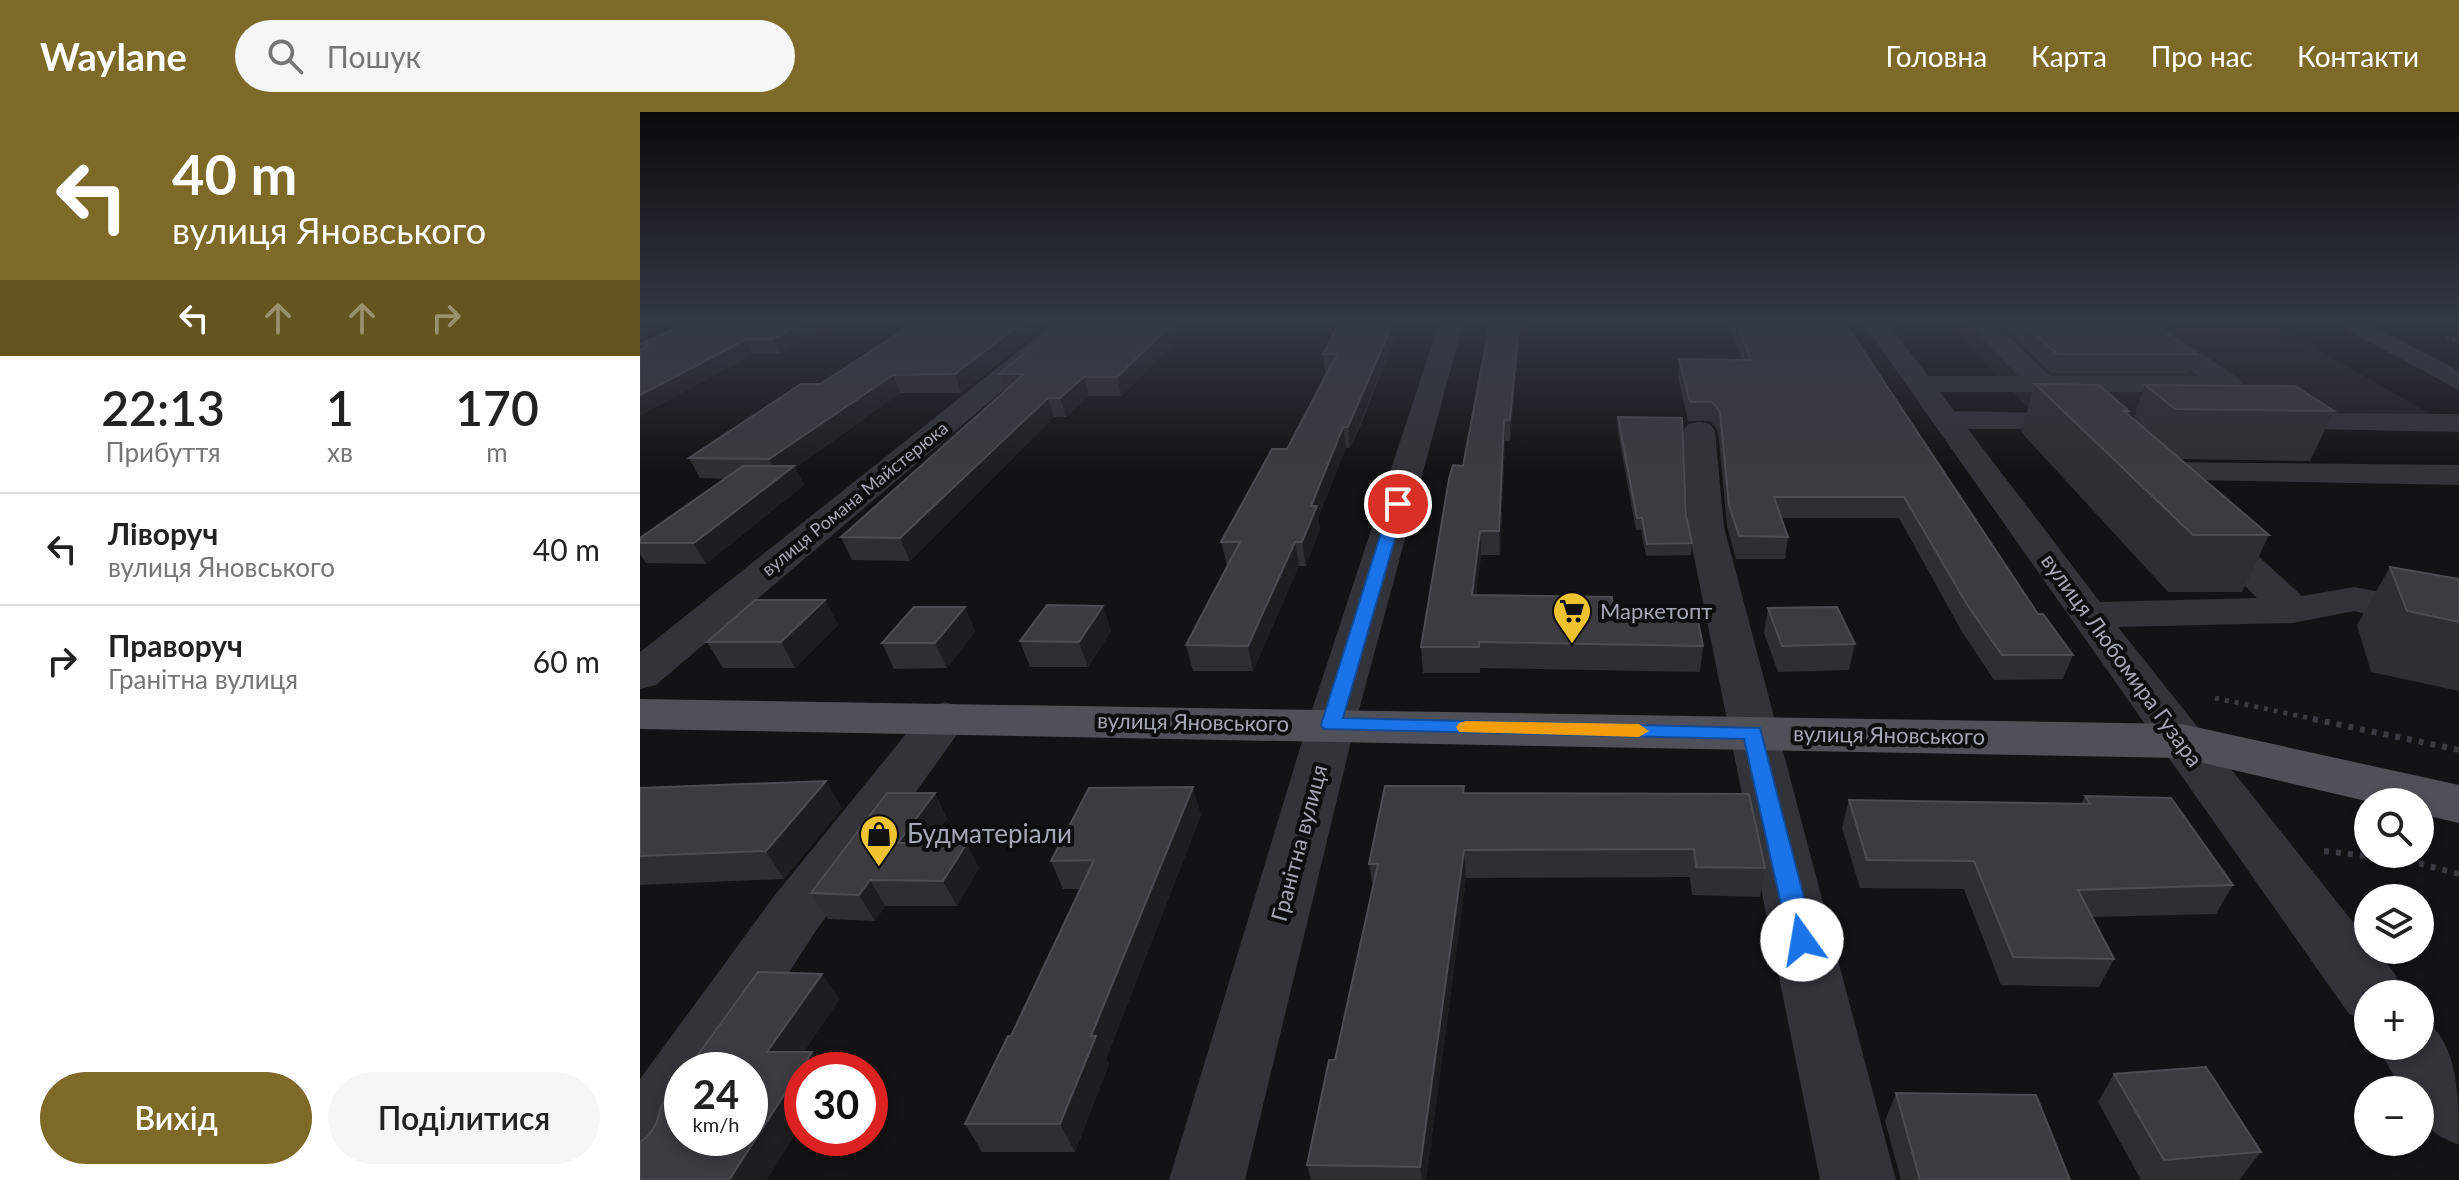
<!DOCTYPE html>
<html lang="uk">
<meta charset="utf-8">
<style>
body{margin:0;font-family:Lato,sans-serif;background:#f6f6f6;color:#222;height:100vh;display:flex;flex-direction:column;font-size:30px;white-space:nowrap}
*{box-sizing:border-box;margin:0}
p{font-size:26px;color:#767676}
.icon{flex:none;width:44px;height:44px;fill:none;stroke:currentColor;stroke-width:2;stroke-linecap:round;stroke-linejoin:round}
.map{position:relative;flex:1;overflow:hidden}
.sheet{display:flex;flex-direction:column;background:#fff;width:640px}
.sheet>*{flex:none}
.banner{background:#7e6a28;color:#fff;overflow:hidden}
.tools{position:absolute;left:1714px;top:676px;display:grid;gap:16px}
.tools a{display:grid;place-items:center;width:80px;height:80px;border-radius:50%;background:#fff;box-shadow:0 4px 12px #0003;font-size:40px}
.speed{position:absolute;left:24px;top:940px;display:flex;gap:16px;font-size:40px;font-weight:700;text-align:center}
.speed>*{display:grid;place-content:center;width:104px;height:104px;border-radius:50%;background:#fff;box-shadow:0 4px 12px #0003;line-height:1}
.speed small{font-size:20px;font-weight:400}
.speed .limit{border:12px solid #d22;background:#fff;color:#111}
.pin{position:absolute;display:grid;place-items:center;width:68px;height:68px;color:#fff;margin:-34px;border:4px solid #fff;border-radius:50%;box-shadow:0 2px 8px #0007}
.me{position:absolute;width:88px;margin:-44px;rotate:347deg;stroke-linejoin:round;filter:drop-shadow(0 0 6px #0008)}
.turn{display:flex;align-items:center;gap:28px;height:168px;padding:0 40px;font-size:36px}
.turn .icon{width:104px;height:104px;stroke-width:2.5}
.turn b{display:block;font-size:56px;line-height:68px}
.lanes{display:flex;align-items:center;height:76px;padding:0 40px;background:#0003;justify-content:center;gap:40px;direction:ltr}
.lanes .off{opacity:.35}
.eta{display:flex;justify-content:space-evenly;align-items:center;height:136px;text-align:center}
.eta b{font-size:48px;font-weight:600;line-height:56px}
.action{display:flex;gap:16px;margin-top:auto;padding:16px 40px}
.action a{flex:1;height:92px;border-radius:48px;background:#7e6a28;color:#fff;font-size:32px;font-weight:600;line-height:92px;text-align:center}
.action a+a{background:#f6f6f6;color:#222}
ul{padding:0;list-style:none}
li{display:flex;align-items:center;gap:24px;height:112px;padding:0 40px;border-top:2px solid #e0e0e0}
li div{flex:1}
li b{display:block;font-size:30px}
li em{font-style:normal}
header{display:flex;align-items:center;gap:48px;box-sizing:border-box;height:112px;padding:0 40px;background:#7e6a28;color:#fff}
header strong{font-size:38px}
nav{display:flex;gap:44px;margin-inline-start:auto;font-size:28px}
.search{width:560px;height:72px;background:#f6f6f6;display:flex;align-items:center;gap:20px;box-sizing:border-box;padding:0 28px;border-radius:44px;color:#767676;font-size:30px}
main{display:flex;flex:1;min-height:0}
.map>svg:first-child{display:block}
</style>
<header>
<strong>Waylane</strong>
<div class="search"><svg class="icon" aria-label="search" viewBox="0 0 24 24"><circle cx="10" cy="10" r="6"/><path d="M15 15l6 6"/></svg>Пошук</div>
<nav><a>Головна</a><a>Карта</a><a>Про нас</a><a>Контакти</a></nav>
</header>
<main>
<section class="sheet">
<div class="banner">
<div class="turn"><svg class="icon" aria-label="left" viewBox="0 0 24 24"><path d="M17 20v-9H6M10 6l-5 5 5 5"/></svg><div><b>40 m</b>вулиця Яновського</div></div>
<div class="lanes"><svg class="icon" aria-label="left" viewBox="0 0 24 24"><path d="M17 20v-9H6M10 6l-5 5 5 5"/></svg><svg class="icon off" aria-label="ahead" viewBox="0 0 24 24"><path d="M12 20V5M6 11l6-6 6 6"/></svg><svg class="icon off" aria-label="ahead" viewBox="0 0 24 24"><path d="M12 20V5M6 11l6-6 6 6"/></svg><svg class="icon off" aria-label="right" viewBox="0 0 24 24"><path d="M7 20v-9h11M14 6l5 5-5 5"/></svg></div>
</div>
<div class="eta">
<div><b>22:13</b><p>Прибуття</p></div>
<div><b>1</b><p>хв</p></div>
<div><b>170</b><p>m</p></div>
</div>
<ul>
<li><svg class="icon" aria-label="left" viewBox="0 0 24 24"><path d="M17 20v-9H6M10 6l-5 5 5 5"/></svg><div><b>Ліворуч</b><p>вулиця Яновського</p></div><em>40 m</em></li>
<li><svg class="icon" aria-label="right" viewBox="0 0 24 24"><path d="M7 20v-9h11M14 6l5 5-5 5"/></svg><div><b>Праворуч</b><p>Гранітна вулиця</p></div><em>60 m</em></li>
</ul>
<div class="action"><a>Вихід</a><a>Поділитися</a></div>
</section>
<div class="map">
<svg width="1819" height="1068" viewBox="0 0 1819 1068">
<rect width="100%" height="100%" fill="#131214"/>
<path fill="#1f1e21" d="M1308,211H1631L1796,305L1395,304Z"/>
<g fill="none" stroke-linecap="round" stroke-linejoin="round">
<path stroke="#393b40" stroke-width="3" stroke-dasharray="3 4" stroke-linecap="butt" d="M1806,225L1819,230"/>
<path stroke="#393b40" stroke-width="5" stroke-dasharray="4 6" stroke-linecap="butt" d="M1575,586L1683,609"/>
<path stroke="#393b40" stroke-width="6" stroke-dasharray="5 7" stroke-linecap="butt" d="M1673,607L1819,638
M1684,739L1770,749L1819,762"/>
<path fill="#333439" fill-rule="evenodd" d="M414,211H442L16,573L0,577V540Z
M799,211H823L715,613L605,1068H529L667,613Z
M1223,211H1248L1288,264H1378L1327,211H1354L1410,264H1558L1488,211H1517L1598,266L1602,272L1598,278L1588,280H1300L1314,299L1456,302L1460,308L1456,314L1445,317H1328L1460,490L1617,486L1549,417L1554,409L1567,406L1580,409L1662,484L1714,475L1819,495V521L1714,499L1653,511L1478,515L1728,829V838H1736L1755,862L1764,882H1728V909L1709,902Z
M1694,211H1726L1819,259V278Z
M1629,301L1819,302V320L1618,316L1614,310L1618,304Z
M1059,310L1070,312L1075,319L1084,415L1256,1068H1180L1048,415L1043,319L1048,312Z
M1507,350L1819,353V373L1495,367L1490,360L1495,353Z
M305,590L322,595L329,606L177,817L86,958H42C42,1011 56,1044 0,1066V967L135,783L288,595Z
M1780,906C1819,926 1819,986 1819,1033C1787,1020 1780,1013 1780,978H1762L1737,934H1780Z"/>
<path fill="#505058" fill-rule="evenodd" d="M0,587L1542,612L1819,673V711L1780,702V690H1730L1542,646L0,617Z"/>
</g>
<path fill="#2f2e32" d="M195,211L140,242L2,236L0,233V232Z
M274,211H409L321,281H260L155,356L164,373L66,452L6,451L0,442V426L86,367L60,366L49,346L180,272Z
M421,211H539L542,223L481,284H449L426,305H414L270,449L212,448L201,425L365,279L359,262Z
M699,211H761L721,312L710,336H706L678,406L680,417L666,454H659L613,559H553L546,533L588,453H587L581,430L647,337L687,260H685L683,242Z
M850,211H885L886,218H880L870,329H865L860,443H841L836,484L973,498L1063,534L1060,560L840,556V561H783L781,535L823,354Z
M1089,211H1205L1398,502L1433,543L1423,567L1354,568L1321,518L1259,406H1142L1148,425L1145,447H1096L1087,414L1078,319L1071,309H1048L1038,265L1039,247L1102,248Z
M1359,211H1511L1556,242L1549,261H1411Z
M1395,272L1489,299L1488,303L1493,307L1505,273L1694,299L1670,349L1540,347L1629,423L1602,480H1528L1381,320Z
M978,305L1046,403L1052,431L1051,443L1006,444L1001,418H996L977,315Z
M1750,455L1819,467V579L1731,560L1717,513Z
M185,488L198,513L155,556H83L67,530Z
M463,494L471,519L448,555H390L380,529Z
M325,495L335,520L307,556L254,557L242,531Z
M1128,496L1215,532L1209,558L1138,560L1124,521Z
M186,669L202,696L144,767L0,773V673L2,676Z
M824,674L825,681L1109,682L1125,756L1120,785L1052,783L1050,765L826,766L786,1068H671L667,1053L695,948L733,775L729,752Z
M295,681L307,707L290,731L339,756L317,794H245L235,809L188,807L171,781Z
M1445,684L1593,773L1576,802L1452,805L1474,847L1459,875L1361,873L1324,777L1220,776L1202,716L1209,688L1441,692Z
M561,703L466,947L469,952L435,1040H342L325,1012L371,924L441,777H423L411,749Z
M1474,962L1621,1040L1599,1068H1501L1458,990Z
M1256,981L1430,1068H1261L1245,1009Z"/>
<path fill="#1e1d20" d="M0,211H32L0,226Z
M163,211H195L140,242L133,227Z
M382,211H409L321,281L315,262Z
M533,211H539L542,223L481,284L477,265Z
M753,211H761L710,336L708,315Z
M879,211H880V218L870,329V308Z
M107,227L114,242L0,304V283Z
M253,263L260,281L155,356L164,373L66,452L54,431L138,366L129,347Z
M444,265L449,284L426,305L420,286Z
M408,286L414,305L270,449L260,426Z
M864,308L865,329L860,443L859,419Z
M703,315L706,336L678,406L680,417L666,454L662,430L671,394Z
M840,419L841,443L833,508L832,483Z
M655,430L659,454L613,559L608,534Z
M185,488L198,513L155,556L141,530Z
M463,494L471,519L448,555L439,530Z
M325,495L335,520L307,556L295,531Z
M186,669L202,696L144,767L126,739Z
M553,675L561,703L466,947L469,952L435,1040L420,1012L451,924Z
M295,681L307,707L272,756L258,731Z
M327,731L339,756L317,794L303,769Z
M824,738L826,766L786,1068H782L780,1055Z
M230,768L245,794L235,809L219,783Z
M182,862L200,887L147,965L127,940Z
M172,940L185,958H162V1011L127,1068H89Z"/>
<path fill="#3b3b40" stroke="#4c4c52" stroke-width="2" d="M47,211H163L133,227H107L0,283V237L11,232H0Z
M274,211H382L315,262L253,263L129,347L49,346L161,272H180Z
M421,211H533L477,265H444L420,286H408L260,426L201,425L384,262H359Z
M699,211H753L708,315H703L671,394H677L662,430H655L608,534L546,533L600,430H581L632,337H647L697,242H683Z
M850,211H879L870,308H864L859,419H840L832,483L972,485L973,498L1056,499L1063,534L839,530V535H781L809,367L813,353L823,354Z
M1097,211H1205L1398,502H1403L1433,543H1362L1328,494L1264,385H1134L1148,425L1099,424L1089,393L1080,300L1072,290H1050L1039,247L1111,248Z
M1383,211H1511L1556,242H1417Z
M1395,272L1459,273L1489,299H1484L1629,423H1553Z
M1505,273L1655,274L1694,299L1535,297Z
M978,305L1042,306L1046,403L1052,431L1007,432L1002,406H997Z
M103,354H154L54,431H0V426Z
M1750,455L1819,467V510L1767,499Z
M115,488H185L141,530H67Z
M407,493L463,494L439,530L380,529Z
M274,495H325L295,531H242Z
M1197,495L1215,532L1142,534L1128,496Z
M186,669L126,739L0,744V676Z
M745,674H824L823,681L1109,682L1125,756L1056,755L1054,737L824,738L780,1055L667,1053L689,948H695L738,752H729Z
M553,675L451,924H456L420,1012H325L368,924H371L454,748L411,749L449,676Z
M247,681H295L258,731H327L303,769L230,768L219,783L171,781Z
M1445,684L1531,686L1593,773L1438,778L1474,847L1373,845L1334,749L1227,748L1209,688L1450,692Z
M118,860L182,862L127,940H172L89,1068H0V1030L8,1024L16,1012L22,993L42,965V1026H110V958H47Z
M1566,955L1621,1040L1524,1048L1474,962Z
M1256,981L1396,983L1430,1068H1280Z"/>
<linearGradient id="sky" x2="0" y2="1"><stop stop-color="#0a0a0b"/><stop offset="0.58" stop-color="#333945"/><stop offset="1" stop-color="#333945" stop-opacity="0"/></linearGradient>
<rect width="1819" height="361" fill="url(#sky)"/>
<path fill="#1a73e8" stroke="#114b97" stroke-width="2" d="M758,388L765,392L703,606L1120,616L1175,828L1171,836L1162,839L1153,836L1149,828L1104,627L684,617L681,613L750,392Z"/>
<path fill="#f59e0b" d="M826,609L999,612L1009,619L999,625L819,620L816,615L819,611Z"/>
<defs>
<symbol id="supermarket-pin" viewBox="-11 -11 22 30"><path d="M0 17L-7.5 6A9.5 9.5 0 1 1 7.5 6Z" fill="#efc22f" stroke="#0e0d0f"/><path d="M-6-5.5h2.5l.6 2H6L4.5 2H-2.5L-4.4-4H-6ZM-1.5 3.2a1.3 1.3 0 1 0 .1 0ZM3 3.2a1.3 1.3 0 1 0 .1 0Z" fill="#111"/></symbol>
<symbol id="shop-pin" viewBox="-11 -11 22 30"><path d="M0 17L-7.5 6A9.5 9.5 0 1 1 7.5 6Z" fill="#efc22f" stroke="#0e0d0f"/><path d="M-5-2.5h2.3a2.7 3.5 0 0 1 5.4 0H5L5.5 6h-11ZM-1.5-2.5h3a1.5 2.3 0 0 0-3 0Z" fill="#111"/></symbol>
</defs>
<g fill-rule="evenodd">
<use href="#supermarket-pin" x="910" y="477" width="44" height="60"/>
<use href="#shop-pin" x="217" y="700" width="44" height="60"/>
</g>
<g text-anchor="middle" stroke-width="8" stroke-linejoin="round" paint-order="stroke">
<g font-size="18" fill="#a4a7b4" stroke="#0e0d0f">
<text transform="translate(215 387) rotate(-39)" y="6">вулиця Романа Майстерюка</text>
</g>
<g font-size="22" fill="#a4a7b4" stroke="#0e0d0f" text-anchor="start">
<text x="960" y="507">Маркетопт</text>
</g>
<g font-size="22" fill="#a4a7b4" stroke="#0e0d0f">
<text transform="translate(1482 548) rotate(54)" y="8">вулиця Любомира Гузара</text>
<text transform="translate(553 610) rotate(1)" y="8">вулиця Яновського</text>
<text transform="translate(1249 623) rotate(1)" y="8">вулиця Яновського</text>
<text transform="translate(659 731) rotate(-75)" y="8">Гранітна вулиця</text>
</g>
<g font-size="26" fill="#a4a7b4" stroke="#0e0d0f" text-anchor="start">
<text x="267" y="731">Будматеріали</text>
</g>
</g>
</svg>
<div class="tools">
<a><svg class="icon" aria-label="search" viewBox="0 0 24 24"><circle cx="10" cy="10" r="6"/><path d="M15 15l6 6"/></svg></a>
<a><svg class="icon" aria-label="layers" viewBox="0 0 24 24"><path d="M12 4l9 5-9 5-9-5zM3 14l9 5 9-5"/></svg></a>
<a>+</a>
<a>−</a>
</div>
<div class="speed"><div>24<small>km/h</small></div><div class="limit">30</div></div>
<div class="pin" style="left:758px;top:392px;background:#d93025"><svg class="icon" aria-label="arrive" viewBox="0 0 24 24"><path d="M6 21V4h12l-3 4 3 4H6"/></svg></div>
<svg class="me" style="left:1162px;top:828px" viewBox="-20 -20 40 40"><circle r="19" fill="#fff"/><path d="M0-13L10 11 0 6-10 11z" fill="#1a73e8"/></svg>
</div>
</main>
